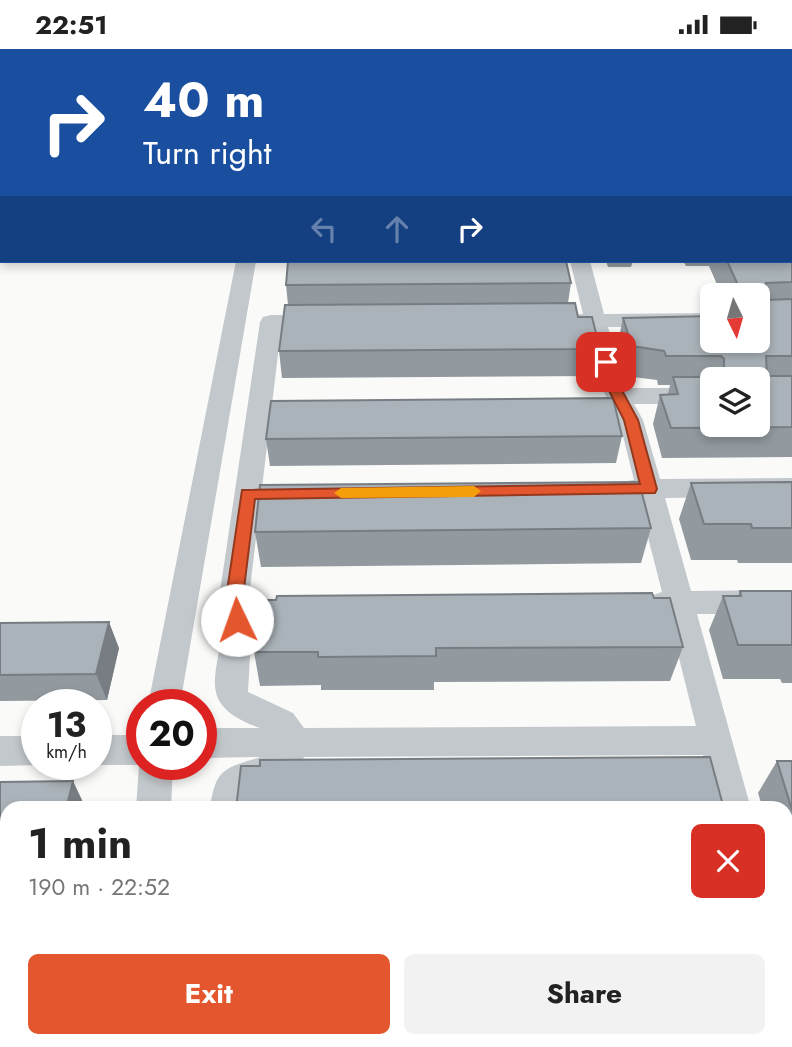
<!DOCTYPE html>
<meta charset="utf-8">
<style>
body{margin:0;font-family:Jost,sans-serif;background:#f2f2f2;color:#222;height:100vh;display:flex;flex-direction:column;font-size:26px;white-space:nowrap}
*{box-sizing:border-box;margin:0}
p{font-size:23px;color:#767676}
.icon{flex:none;width:38px;height:38px;fill:none;stroke:currentColor;stroke-width:2;stroke-linecap:round;stroke-linejoin:round}
.map{position:relative;flex:1;overflow:hidden}
.panel{position:absolute;left:0px;top:752px;width:793px;height:247px;display:flex;flex-direction:column;background:#fff;border-radius:21px 21px 0 0;box-shadow:0 4px 10px #0003}
.panel>*{flex:none}
.top-card{position:absolute;left:0px;top:0px;width:793px;height:214px;box-shadow:0 4px 10px #0003;background:#1a4fa0;color:#fff;overflow:hidden}
.needle{width:46px;rotate:175deg}
.buttons{position:absolute;left:700px;top:234px;display:grid;gap:14px}
.buttons a{display:grid;place-items:center;width:70px;height:70px;border-radius:10px;background:#fff;box-shadow:0 4px 10px #0003;font-size:35px}
.speed{position:absolute;left:21px;top:640px;display:flex;gap:14px;font-size:35px;font-weight:700;text-align:center}
.speed>*{display:grid;place-content:center;width:91px;height:91px;border-radius:50%;background:#fff;box-shadow:0 4px 10px #0003;line-height:1}
.speed small{font-size:18px;font-weight:400}
.speed .limit{border:10px solid #d22;background:#fff;color:#111}
.pin{position:absolute;display:grid;place-items:center;width:60px;height:60px;color:#fff;margin:-30px;border-radius:14px;box-shadow:0 4px 10px #0006}
.me{position:absolute;width:77px;margin:-38px;rotate:357deg;stroke-linejoin:round;filter:drop-shadow(0 0 5px #0008)}
.turn{display:flex;align-items:center;gap:24px;height:147px;padding:0 28px;font-size:32px}
.turn .icon{width:91px;height:91px;stroke-width:2.5}
.turn b{display:block;font-size:49px;line-height:60px}
.lanes{display:flex;align-items:center;height:66px;padding:0 28px;background:#0003;justify-content:center;gap:35px;direction:ltr}
.lanes .off{opacity:.35}
.round{display:grid;place-items:center;flex:none;width:74px;height:74px;border-radius:10px;background:#f2f2f2}
.headline{display:flex;align-items:center;justify-content:space-between;height:119px;padding:0 28px}
h1{font-size:42px;font-weight:700;line-height:52px}
.action{display:flex;gap:14px;margin-top:auto;padding:14px 28px}
.action a{flex:1;height:80px;border-radius:10px;background:#e4572e;color:#fff;font-size:28px;font-weight:700;line-height:80px;text-align:center}
.action a+a{background:#f2f2f2;color:#222}
.status{display:flex;justify-content:space-between;align-items:center;height:49px;padding:0 35px;background:#fff;direction:ltr}
.status svg{height:19px;fill:currentColor}
.map>svg:first-child{display:block}
</style>
<div class="status"><b>22:51</b><svg viewBox="0 0 49 12"><path d="M0 12V9h3v3zM5 12V6h3v6zM10 12V3h3v9zM15 12V0h3v12zM26 1h20v11H26zM47 4h2v5h-2z"/></svg></div>
<div class="map">
<svg width="792" height="998" viewBox="0 0 792 998">
<rect width="100%" height="100%" fill="#fafaf8"/>
<g fill="none" stroke-linecap="round" stroke-linejoin="round">
<defs>
<path id="major" d="M791,7H792V19H791Z
M0,9H2V21H0Z"/>
</defs>
<use href="#major" stroke="#b5babe" stroke-width="3"/>
<path fill="#c3c8cc" fill-rule="evenodd" d="M0,0L8,2H2V8Z
M272,0H286L271,2Z
M630,0H644L645,2H630Z
M785,0H792V6L791,2H784Z
M791,20H792V30H791Z
M0,22H2V32H0Z
M236,212H256L180,656H148Z
M570,212H590L604,265L712,264V278H608L626,339H712V355H634L643,371L660,430L792,429V447L665,449L691,542L792,541V565H697L751,760H716L703,706L304,708L296,727L246,746L245,760H210C215,720 224,719 261,708L201,709V679H260C181,651 233,614 218,556L260,273L263,268L271,266H321L329,268L332,273L329,278L281,280L248,556L252,571L248,643L293,664L304,679L696,677L668,565L653,562L648,554L653,546L662,543L638,449L621,447L617,440L621,433L634,431L619,371L599,334L586,278L546,277L543,272L546,267L583,265Z
M96,686H142V716H173L171,760H136L139,716H96Z
M0,687H37V716H40L0,717Z
M0,843H7V881H0Z
M786,868H792V906H786Z
M786,935L792,937V998L777,992H786Z
M136,992H178L179,998H137Z"/>
<use href="#major" fill="#fff" fill-rule="evenodd"/>
</g>
<path fill="#929a9f" d="M792,77V408L662,409L653,375L660,346L668,345L670,336H658L657,331L625,327L617,298L623,269L758,292V247H722L709,217H686L683,212H791Z
M606,212H633L631,218H608Z
M571,234L568,254L600,300L595,327L282,329L279,302L288,256L286,236Z
M622,387L616,414L270,417L266,390Z
M792,433V514H738L737,511H691L679,470L691,434Z
M651,479L641,514L261,518L255,483Z
M740,542H792V634H782L780,630H723L709,581L723,547H738Z
M654,549L683,598L670,632L434,633V641H321V636L260,637L254,603L276,551Z
M0,574L119,599L107,651L0,652Z
M777,712H792V811H786V760H763L758,744Z
M0,733L82,751L81,760H7V814H0Z"/>
<path fill="#777d82" d="M109,573L119,599L107,651L96,625Z
M73,732L82,751L81,760H66Z"/>
<path fill="#aab3b9" stroke="#777d82" stroke-width="2" fill-rule="evenodd" d="M791,75L792,77V233L766,234V251L792,250V307H766L767,327H792V378L671,379L660,346L678,345L673,328H721L724,326V310L721,307H666L664,302L632,297L623,269L712,267V292H758V247H743L727,212H791ZM712,331H758V376H712Z
M288,212H566L571,234L286,236Z
M575,254L578,268H592L600,300L279,302L285,256Z
M613,349L622,387L266,390L271,352Z
M639,433L651,479L255,483L260,436Z
M792,433V479H752L751,475H704L691,434Z
M740,542H792V596H738L723,547H741Z
M652,544L654,549H670L683,598L436,599V607L318,608V603H254L260,551H276L277,547Z
M109,573L96,625L0,626V574Z
M710,708L724,760H236L241,717H260V711Z
M777,712H792V761Z
M73,732L66,760H7V796H0V733Z
M212,992H779L780,998H212Z"/>
<path fill="#e4572e" stroke="#94391e" stroke-width="2" d="M606,309L613,313L618,334L638,371L657,440L655,444L255,450L242,556L246,571L243,576H231L225,556L242,441L640,435L624,371L605,334L599,313Z"/>
<path fill="#f59e0b" d="M474,437L481,442L474,448L341,449L334,444L341,439Z"/>
</svg>
<div class="buttons">
<a><svg class="needle" viewBox="-14 -14 28 28"><path d="M0-13l5 13h-10z" fill="#e53935"/><path d="M0 13l5-13h-10z" fill="#767676"/></svg></a>
<a><svg class="icon" aria-label="layers" viewBox="0 0 24 24"><path d="M12 4l9 5-9 5-9-5zM3 14l9 5 9-5"/></svg></a>
</div>
<div class="speed"><div>13<small>km/h</small></div><div class="limit">20</div></div>
<div class="pin" style="left:606px;top:313px;background:#d93025"><svg class="icon" aria-label="arrive" viewBox="0 0 24 24"><path d="M6 21V4h12l-3 4 3 4H6"/></svg></div>
<svg class="me" style="left:237px;top:571px" viewBox="-20 -20 40 40"><circle r="19" fill="#fff"/><path d="M0-13L10 11 0 6-10 11z" fill="#e4572e"/></svg>
<div class="top-card">
<div class="turn"><svg class="icon" aria-label="right" viewBox="0 0 24 24"><path d="M7 20v-9h11M14 6l5 5-5 5"/></svg><div><b>40 m</b>Turn right</div></div>
<div class="lanes"><svg class="icon off" aria-label="left" viewBox="0 0 24 24"><path d="M17 20v-9H6M10 6l-5 5 5 5"/></svg><svg class="icon off" aria-label="ahead" viewBox="0 0 24 24"><path d="M12 20V5M6 11l6-6 6 6"/></svg><svg class="icon" aria-label="right" viewBox="0 0 24 24"><path d="M7 20v-9h11M14 6l5 5-5 5"/></svg></div>
</div>
<section class="panel">
<div class="headline"><div><h1>1 min</h1><p>190 m · 22:52</p></div><a class="round" style="background:#d93025;color:#fff"><svg class="icon" aria-label="close" viewBox="0 0 24 24"><path d="M6 6l12 12M18 6L6 18"/></svg></a></div>
<div class="action"><a>Exit</a><a>Share</a></div>
</section>
</div>
